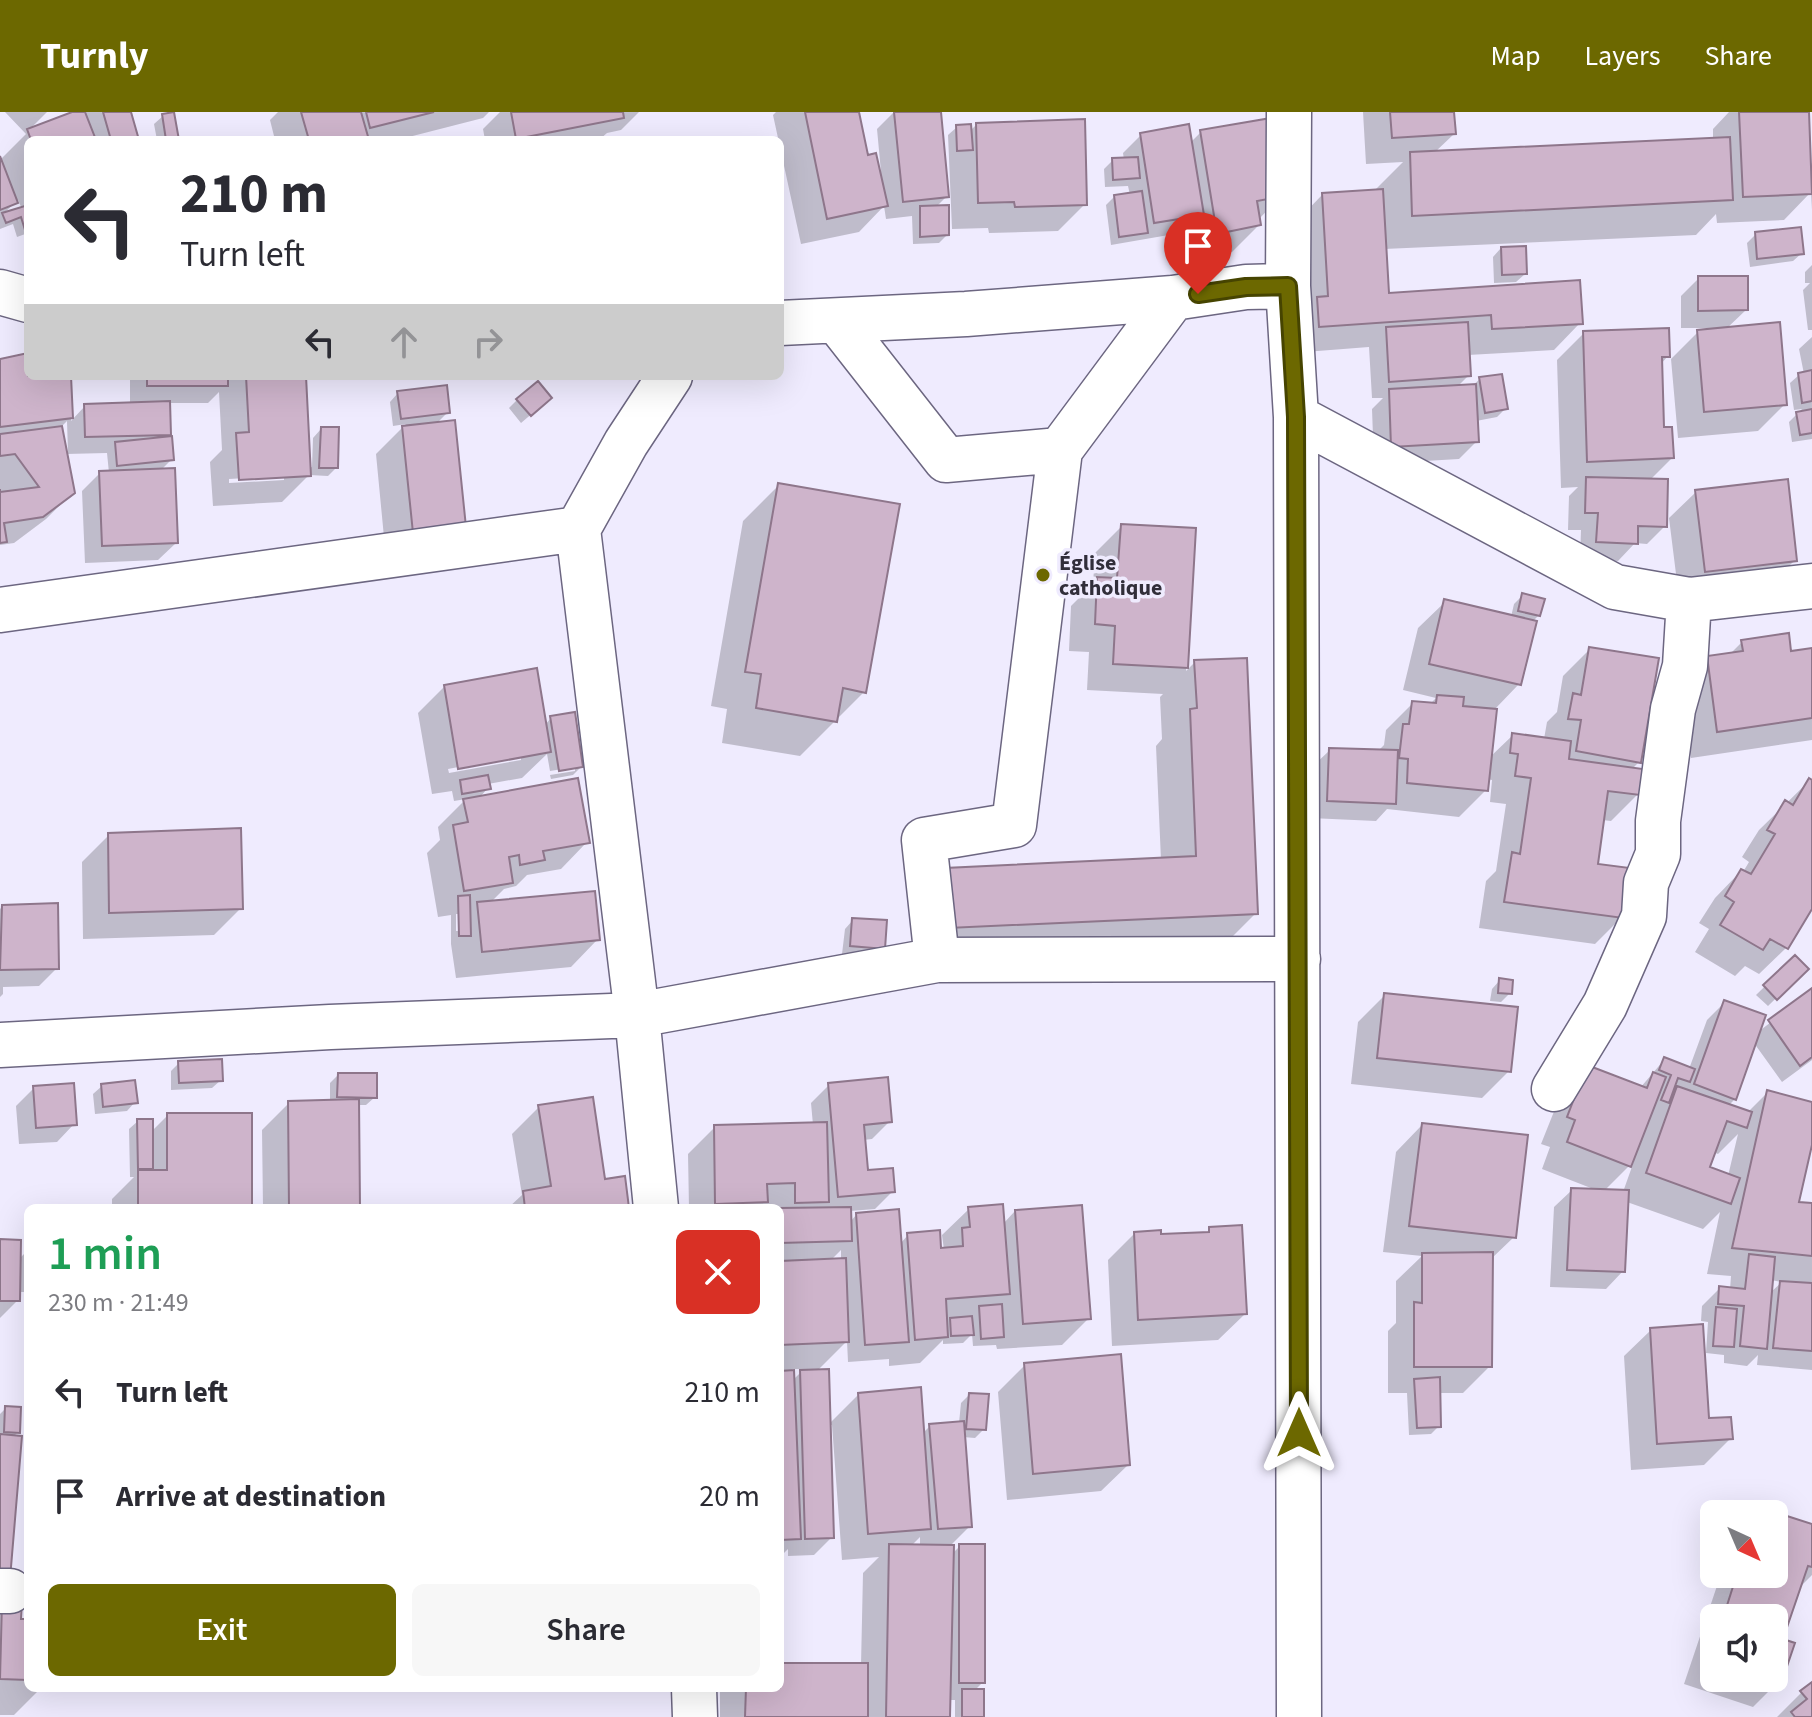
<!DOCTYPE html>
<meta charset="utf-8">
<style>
body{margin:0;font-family:"Source Sans 3",sans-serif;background:#f7f7f7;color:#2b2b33;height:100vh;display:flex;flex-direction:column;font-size:30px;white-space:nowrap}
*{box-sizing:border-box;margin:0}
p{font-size:26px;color:#7c7c81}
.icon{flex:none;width:44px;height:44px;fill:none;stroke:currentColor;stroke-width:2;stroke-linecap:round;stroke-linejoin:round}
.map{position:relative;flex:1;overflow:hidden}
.side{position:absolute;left:24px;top:1092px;width:760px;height:488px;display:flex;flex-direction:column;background:#fff;border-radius:12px;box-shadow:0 8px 32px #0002}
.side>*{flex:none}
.hud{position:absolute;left:24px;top:24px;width:760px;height:244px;border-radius:12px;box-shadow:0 8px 32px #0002;background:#fff;color:#2b2b33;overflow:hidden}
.needle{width:52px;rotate:136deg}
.tools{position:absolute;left:1700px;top:1388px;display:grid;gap:16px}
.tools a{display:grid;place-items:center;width:88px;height:88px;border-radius:12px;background:#fff;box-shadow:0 8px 32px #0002;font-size:40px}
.pin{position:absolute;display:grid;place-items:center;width:68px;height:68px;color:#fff;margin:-82px -34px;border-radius:50% 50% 50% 0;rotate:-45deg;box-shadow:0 0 8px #0007}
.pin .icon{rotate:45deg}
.me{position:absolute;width:88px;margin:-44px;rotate:0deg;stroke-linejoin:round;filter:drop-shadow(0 0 6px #0008)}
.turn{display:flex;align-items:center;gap:28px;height:168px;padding:0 24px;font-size:36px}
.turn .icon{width:104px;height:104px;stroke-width:2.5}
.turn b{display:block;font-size:56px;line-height:68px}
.lanes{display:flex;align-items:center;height:76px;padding:0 24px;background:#0003;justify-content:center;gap:40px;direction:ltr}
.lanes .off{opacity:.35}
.round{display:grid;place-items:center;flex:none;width:84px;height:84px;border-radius:12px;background:#f7f7f7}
.head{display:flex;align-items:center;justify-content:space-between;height:136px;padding:0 24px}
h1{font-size:48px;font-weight:600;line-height:60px;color:#1e9e55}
.cta{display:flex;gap:16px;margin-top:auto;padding:16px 24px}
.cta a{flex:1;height:92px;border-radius:12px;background:#6c6800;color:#fff;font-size:32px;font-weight:600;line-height:92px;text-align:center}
.cta a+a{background:#f7f7f7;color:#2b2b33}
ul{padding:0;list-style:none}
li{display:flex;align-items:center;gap:24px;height:104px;padding:0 24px}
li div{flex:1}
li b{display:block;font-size:30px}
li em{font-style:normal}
header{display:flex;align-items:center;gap:48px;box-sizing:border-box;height:112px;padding:0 40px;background:#6c6800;color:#fff}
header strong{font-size:38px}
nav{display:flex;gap:44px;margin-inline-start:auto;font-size:28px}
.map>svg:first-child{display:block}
</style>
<header>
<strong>Turnly</strong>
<nav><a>Map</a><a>Layers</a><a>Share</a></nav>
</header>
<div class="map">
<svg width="1812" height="1605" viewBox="0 0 1812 1605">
<rect width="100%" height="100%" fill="#efebfe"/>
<path fill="#0003" fill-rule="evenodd" d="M5,0H47L27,20L77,0H129L136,28H28V121L17,125L13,112L0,117V48L26,22ZM18,88L22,97L2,103Z
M278,0H489L483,6L397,28H275L270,8Z
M500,0H639L621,18L607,21L599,28H485L483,17Z
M776,0H857L867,45L878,61L881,60L877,17L894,0H939L947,84L936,95L947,123L939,131L913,132L912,104L886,107L884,94L859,120L801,132L773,3Z
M1363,0H1452L1454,22L1434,41L1713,28V17L1729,0H1807L1809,54L1812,51V98L1811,80L1784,108L1717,111L1716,102L1696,123L1384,137L1387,183L1580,211L1554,238L1468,243L1469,263L1457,275L1472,274L1480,267L1506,296L1497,305L1476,309V330L1459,347L1374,352L1372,297L1383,286H1372L1369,235L1292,241L1296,110L1322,83L1375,78L1403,50L1366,52Z
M163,4L177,28H157L154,12Z
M976,13L1085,92L1058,119L989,121L988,116L952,117L948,23L957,15L970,19Z
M1201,20L1282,83L1258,108L1259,113L1232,140L1191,147L1186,120L1111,133L1106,93L1114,85L1130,83L1128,74L1105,75L1104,57L1113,48H1124L1123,41L1141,23L1190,31Z
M1756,122L1802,141L1793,149L1750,155L1747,131Z
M1501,136L1525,162L1516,170L1494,171L1493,145Z
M1812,153V218H1808L1803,178L1810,171H1805V160Z
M1699,166L1746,198L1726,217L1785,292L1758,319L1678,326L1671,247L1698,220L1713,219V216H1681V184Z
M1584,221L1668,244L1660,253L1662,317L1672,346L1649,369L1665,414L1647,432L1635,431L1618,449L1580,447L1581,418H1568L1569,384L1578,375L1561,376L1557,248Z
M1812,225V327L1792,330L1789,310L1802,297L1794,298L1790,271L1799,263L1804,262L1799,237Z
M28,243V264H69L71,309L85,294L130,293V264H304L309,356L312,355L313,326L321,317L336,356L328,364L309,363L282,390L213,394L210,350L222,338L219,280L208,291H168V322L164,327L172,347L160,359L176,431L158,448L85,451L82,379L100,361H109L107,341L66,342L73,380L46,407L14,431L0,433V249ZM67,309L68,341H66L61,315ZM284,364V368L229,371V367Z
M398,281L448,300L436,312L464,414L386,446L376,342L406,312L393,314L390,290Z
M517,288L541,294L521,311L509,296Z
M779,373L864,580L800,644L722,631L727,597L711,594L743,409Z
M1696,380L1795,448L1768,475L1679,486L1669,406Z
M1122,414L1194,418L1186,559L1195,550L1256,801L1221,836L913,851L911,793L1161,748L1156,634L1162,627L1160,585L1163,582L1087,578L1089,540L1069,539L1071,494L1093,472L1095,441Z
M1522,484L1539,503L1532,510L1519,572L1495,597L1489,646L1513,623L1544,627L1547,610L1557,600L1563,564L1590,537L1639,650L1631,658L1638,682L1611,709L1602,708L1596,754L1622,805L1595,832L1479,816L1486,769L1496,759L1506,692L1490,690L1492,668L1487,667L1486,678L1459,705L1387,697L1376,709L1310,706L1312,655L1330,638L1378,639L1384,633L1386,618L1413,591L1429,593L1436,586L1403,578L1418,516L1445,490L1511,505L1514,492Z
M1742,530L1789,541L1812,538V628L1691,646L1681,573L1708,546L1729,543Z
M444,575L545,613L551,606L581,655L573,663L551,667L550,663L575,659V655L550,659L547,642L522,666L488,672V676L479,686L587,730L561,757L527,763L516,774L504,777L490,791L597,828L571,855L456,866L451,832V803L438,805L427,741L440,728L438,715L466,687L454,689L452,679L432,682L418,601ZM521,643V648L449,661L448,657ZM456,802H460V819H456Z
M1809,669L1812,671V793L1786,836L1759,862L1745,854L1735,864L1695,840L1709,817L1699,811L1715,786L1741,759L1743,760L1749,750L1742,745L1759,718Z
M109,723L241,796L214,823L83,827L82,750Z
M2,795L57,856L39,874L3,875V882L0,885V797Z
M853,808L883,836L875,844L842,842L845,817Z
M1795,845L1806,857L1768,894L1756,883Z
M1500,868L1510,881L1501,890L1490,889L1492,877Z
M1812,879V948L1782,970L1754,931L1735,987L1728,994L1748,1000L1768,980L1812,992V1024L1797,1092L1812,1093V1258L1757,1253L1758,1243L1747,1254L1724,1251V1243L1706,1241L1708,1210L1701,1209L1702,1194L1720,1176L1730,1178L1731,1164L1707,1162L1720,1100L1703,1117L1627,1090L1623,1159L1606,1177L1550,1175L1554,1095L1572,1078H1596L1542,1057L1550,1035L1541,1032L1561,982L1640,976L1664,948L1689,957L1707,908L1725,890L1758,920ZM1738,1022L1728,1064L1707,1056L1713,1040L1718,1042ZM1634,1049L1623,1080L1604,1079ZM1771,1168L1782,1170L1770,1181Z
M1385,883L1509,959L1482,986L1351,972L1358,910Z
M179,951L221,968L212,976L171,978V959Z
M338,963L375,985L366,993H357L358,1096H263L262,1018L289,991L330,990V971Z
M829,973L890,1009L872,1027L863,1028L866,1061L893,1079L875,1097L850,1099V1110L857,1102L900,1132L908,1123L939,1138H944L942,1123L969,1097L1003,1112L1015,1099L1089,1206L1062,1233L997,1237L996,1233L973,1234L972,1222L963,1231L943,1232V1228L920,1251L889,1254V1247L848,1250L847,1229L817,1259L828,1313L858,1283L922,1322L930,1314L959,1311L961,1291L969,1283L984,1317L975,1326L963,1325L970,1414L949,1435L952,1442L960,1434L983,1570L974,1579L982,1605H955V1588H949L948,1605H720V1580L724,1576H780V1553H861L863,1461L879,1445L842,1448L832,1313H828L832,1425L814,1443L788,1444V1437L780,1445V1096H689L688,1042L715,1015L813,1013L811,991ZM841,1138V1148H831ZM792,1257H804L792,1269ZM920,1425V1435H910Z
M102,974L135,990L127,999L95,1002L93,982Z
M34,976L74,1012L57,1030L19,1032L16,994Z
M539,995L603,1070L627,1096H508L522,1083L512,1022Z
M168,1003L250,1096H112V1087L134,1065H130L129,1017L138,1009L151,1020Z
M1422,1013L1514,1125L1491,1147L1490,1254L1463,1281H1438L1439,1314L1431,1322L1409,1323L1407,1281H1388V1219L1396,1211V1169L1422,1144L1383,1140L1396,1040Z
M1210,1117L1245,1202L1218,1228L1112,1234L1108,1148L1134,1122L1159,1124L1205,1122Z
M0,1129L18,1148L28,1138V1180H18V1188L0,1206Z
M1651,1218L1707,1309L1731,1326L1704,1353L1631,1358L1624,1244Z
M1025,1253L1128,1353L1101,1379L1007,1388L998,1280Z
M6,1296L18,1320L13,1325L0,1474V1302Z
M1774,1402L1812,1414V1463L1798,1477L1781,1529L1780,1568L1753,1595L1684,1572L1721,1462H1774ZM1714,1506H1774V1566H1714Z
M0,1495L19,1509H28V1576H41L14,1603H0Z
M1812,1572V1605H1777L1802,1580Z"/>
<path fill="#ceb4cb" stroke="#8e768b" stroke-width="2" d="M72,0H85L96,28H31L27,17Z
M103,0H131L139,28H111Z
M174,0L179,28H166L162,2Z
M301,0H361L369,28H309Z
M366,0H434L370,16Z
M511,0H623L624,6L516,27Z
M805,0H859L868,43L876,41L888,94L827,107Z
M894,0H941L949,85L903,90Z
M1390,0H1454L1456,22L1392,26Z
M1739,0H1809L1812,82L1743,85Z
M1271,6L1284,84L1257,89L1261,113L1217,122L1200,18Z
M1085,7L1087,93L1015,95L1014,90L978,91L976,11Z
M971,12L973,38L957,39L956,13Z
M1189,12L1204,103L1154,111L1140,21Z
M1730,25L1733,88L1412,104L1410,40Z
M0,44L18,91L0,98Z
M1138,45L1140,66L1113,68L1112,46Z
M1383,77L1389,181L1580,168L1583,212L1492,217L1491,203L1319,215L1317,185L1328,184L1322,81Z
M1142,79L1148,121L1119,125L1114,83Z
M28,93V117L25,118L21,105L6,111L2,101Z
M949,93V123L920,125V94Z
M1801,115L1804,142L1757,147L1755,120Z
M1526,134L1527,162L1502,163L1501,135Z
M1698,164H1748V198L1698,199Z
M1468,210L1471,264L1389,270L1386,215Z
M1780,210L1787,293L1704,300L1697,218Z
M1669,216L1670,245H1662L1664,315H1672L1674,346L1587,350L1583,219Z
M28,241V264H71L73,306L0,315V247Z
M1812,258V289L1802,291L1798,261Z
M1502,262L1508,297L1485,301L1479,265Z
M147,264H228V274H147Z
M246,264H306L311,364L239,368L236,321L249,320Z
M538,269L552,286L531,304L516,287Z
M1476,272L1479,330L1391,335L1389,277Z
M447,273L450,301L401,307L397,279Z
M170,289L171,323L85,325L84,292Z
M1812,297V321L1800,323L1796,300Z
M455,308L466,415L413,421L402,314Z
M62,314L75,381L43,405L4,411L7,430L0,431V377V380L39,375L15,342L0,344V322Z
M321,315H339L338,356H319Z
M172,324L174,348L117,354L115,330Z
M175,356L178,431L102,434L99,359Z
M1586,365L1668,367L1667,415L1638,414V432L1596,430L1598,401H1585Z
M1788,367L1797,449L1705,460L1695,378Z
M778,371L900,392L866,581L843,576L837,610L756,596L761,562L745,560Z
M1121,412L1196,416L1188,556L1113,552L1115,514L1095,512L1097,465L1117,466Z
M1522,481L1545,487L1540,504L1518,499Z
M1444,487L1537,509L1521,573L1429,552Z
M1789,521L1791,539L1812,536V606L1717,620L1707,544L1743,539L1741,528Z
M1589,535L1659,546L1641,651L1576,639L1581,608L1568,607L1573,581L1581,583Z
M1247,546L1258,802L948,816L945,756L1196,744L1190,597L1197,596L1194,548Z
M537,556L551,640L458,657L444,573Z
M1437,583L1464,585L1463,594L1497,597L1488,679L1407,671L1408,647L1399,646L1403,612H1409L1412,589L1436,591Z
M575,600L583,655L559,659L550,604Z
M1512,621L1571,629L1569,647L1643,657L1640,683L1608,679L1598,752L1630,756L1623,806L1504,790L1512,740L1520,742L1531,666L1515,664L1518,642L1510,641Z
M1329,636L1398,638L1396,692L1327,689Z
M488,663L491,677L462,682L460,668Z
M578,666L590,731L543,739L545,748L520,753L519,743L509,745L513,771L464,779L453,713L468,710L463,687Z
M1809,666L1812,668V797L1788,837L1770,827L1763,838L1720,813L1734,790L1725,784L1741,757L1751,762L1775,722L1767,718L1785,688L1793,693Z
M241,716L243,797L109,801L108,721Z
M595,779L600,828L482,840L477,790Z
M470,783L471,824H459L458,784Z
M58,791L59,857L0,858L2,793Z
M852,806L887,808L885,837L850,834Z
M1795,843L1809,857L1777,888L1763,873Z
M1499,866L1513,868L1512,882L1498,881Z
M1812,876V945L1800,954L1768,908Z
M1384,881L1518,895L1511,960L1377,946Z
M1724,888L1766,903L1736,988L1694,972Z
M1664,945L1695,957L1690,970L1678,966L1669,991L1661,988L1671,963L1659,958Z
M222,947L223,969L179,971L178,949Z
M1587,953L1647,976L1653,960L1666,965L1631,1055L1567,1030L1575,1008L1567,1005Z
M338,961H377V986L337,985Z
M888,965L892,1010L864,1013L868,1058L893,1056L895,1080L838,1085L828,971Z
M135,968L138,991L103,995L101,972Z
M74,971L77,1013L36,1016L33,974Z
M1677,974L1752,1000L1747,1016L1727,1009L1710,1055L1740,1066L1731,1092L1646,1061Z
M1767,978L1812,990V1033L1799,1090L1812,1091V1144L1732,1136Z
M593,985L605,1067L625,1064L629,1096H525L523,1079L551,1074L538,993Z
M359,987L360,1096H289L288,989Z
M167,1001H252V1096H138V1058H167Z
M137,1007H153V1057H138Z
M827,1010L829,1090L795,1091V1071L767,1072L768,1090L715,1092L714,1013Z
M1422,1011L1528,1023L1516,1126L1409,1114Z
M1571,1076L1629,1078L1625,1160L1567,1158Z
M1003,1092L1010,1182L946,1187L948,1225L915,1228L907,1121L940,1118L941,1136L963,1134L962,1116L970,1115L968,1095Z
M1082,1093L1091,1207L1023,1212L1015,1098Z
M851,1095L852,1129L780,1131V1096Z
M899,1097L909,1230L865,1233L856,1101Z
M1242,1113L1247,1202L1138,1208L1134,1120L1161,1118V1122L1209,1120V1115Z
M0,1127L21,1128L20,1189H0Z
M1493,1140L1492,1255H1414V1190L1422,1191V1141Z
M1749,1142L1775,1145L1767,1237L1740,1234L1744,1194L1718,1192L1719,1174L1745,1177Z
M846,1146L849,1230L780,1233V1149Z
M1780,1169L1812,1171V1239L1773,1236Z
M1002,1192L1004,1225L981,1227L979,1194Z
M1716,1195L1737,1197L1734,1235L1713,1234Z
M972,1204L974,1223L951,1224L950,1206Z
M1703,1212L1709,1306L1731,1305L1733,1327L1657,1332L1650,1216Z
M1121,1242L1130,1353L1033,1362L1024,1251Z
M829,1257L834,1426L805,1427L800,1258Z
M794,1258L801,1427L780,1428V1259Z
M1440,1265L1441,1315L1417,1316L1414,1267Z
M921,1275L931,1417L868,1422L858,1281Z
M969,1281L989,1282L986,1318L966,1317Z
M5,1294L21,1295L20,1321L4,1320Z
M964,1309L972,1415L938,1417L929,1312Z
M0,1322L22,1324L10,1467L0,1466Z
M1759,1395L1812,1412V1455L1808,1454L1783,1527L1795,1531L1782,1569L1773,1566L1774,1506H1723L1737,1462H1774V1402H1757Z
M889,1432L954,1433L950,1605H886Z
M959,1432H985V1571H959Z
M2,1490H22L21,1507H28V1568L0,1567Z
M780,1551H868V1605H745L746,1576H780Z
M1812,1570V1605H1795L1791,1600L1807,1587L1800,1579Z
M962,1577H984V1605H962Z"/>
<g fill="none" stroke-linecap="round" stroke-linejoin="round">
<defs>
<path id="minor" d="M1288,174L1296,305L1299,1605
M0,180L28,188
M837,209L946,348L1060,338L1173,186
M780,211L966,202L1173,186L1246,175L1288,174L1289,0
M1296,305L1615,475L1689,488L1812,474
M0,498L578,417
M937,848L924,728L1014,713L1060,338
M0,933L330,915L637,903L578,417L626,331L670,264
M1554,977L1605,893L1644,804L1646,771L1658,742V709L1673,597L1685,554L1689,488
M656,1096L637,903L937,848L1298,847
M0,1479H10
M694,1576L695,1605"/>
</defs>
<use href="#minor" stroke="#6c6681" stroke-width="47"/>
<use href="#minor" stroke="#fff" stroke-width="44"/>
</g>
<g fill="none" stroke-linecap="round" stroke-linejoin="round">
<defs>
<path id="route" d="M1198,182L1246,175L1288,174L1296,305L1299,1321"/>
</defs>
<use href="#route" stroke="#464400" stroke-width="20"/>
<use href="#route" stroke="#6c6800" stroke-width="14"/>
</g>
<circle fill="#6c6800" stroke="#efebfe" stroke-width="3" cx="1043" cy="463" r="8"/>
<g text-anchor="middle" stroke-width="7" stroke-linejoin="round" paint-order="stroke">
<g font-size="22" font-weight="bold" fill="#312e3a" stroke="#efebfe" text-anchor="start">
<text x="1059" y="458">Église<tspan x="1059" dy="25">catholique</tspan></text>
</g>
</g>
</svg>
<div class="tools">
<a><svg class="needle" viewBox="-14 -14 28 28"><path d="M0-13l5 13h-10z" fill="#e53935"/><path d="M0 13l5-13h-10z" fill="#7c7c81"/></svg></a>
<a><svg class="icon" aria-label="sound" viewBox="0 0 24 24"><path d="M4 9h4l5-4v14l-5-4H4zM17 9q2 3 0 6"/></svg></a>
</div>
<div class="pin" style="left:1198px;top:182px;background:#d93025"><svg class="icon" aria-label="arrive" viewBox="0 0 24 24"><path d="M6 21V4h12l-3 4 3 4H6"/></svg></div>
<svg class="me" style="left:1299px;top:1321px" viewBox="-20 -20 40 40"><path d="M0-17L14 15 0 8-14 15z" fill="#6c6800" stroke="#fff" stroke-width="4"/></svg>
<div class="hud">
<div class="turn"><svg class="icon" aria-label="left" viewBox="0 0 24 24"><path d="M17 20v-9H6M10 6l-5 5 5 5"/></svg><div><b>210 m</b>Turn left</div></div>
<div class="lanes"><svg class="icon" aria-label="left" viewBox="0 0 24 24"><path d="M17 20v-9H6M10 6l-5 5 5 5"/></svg><svg class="icon off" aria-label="ahead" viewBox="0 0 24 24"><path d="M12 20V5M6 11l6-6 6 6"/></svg><svg class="icon off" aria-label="right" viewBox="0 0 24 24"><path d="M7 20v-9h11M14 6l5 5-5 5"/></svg></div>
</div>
<section class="side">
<div class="head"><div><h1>1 min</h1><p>230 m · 21:49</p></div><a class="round" style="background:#d93025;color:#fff"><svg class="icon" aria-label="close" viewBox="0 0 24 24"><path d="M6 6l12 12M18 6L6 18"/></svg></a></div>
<ul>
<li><svg class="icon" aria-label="left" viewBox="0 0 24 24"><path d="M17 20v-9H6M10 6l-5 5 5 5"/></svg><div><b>Turn left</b></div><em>210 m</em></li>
<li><svg class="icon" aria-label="arrive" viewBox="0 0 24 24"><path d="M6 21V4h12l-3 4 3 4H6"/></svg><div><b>Arrive at destination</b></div><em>20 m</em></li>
</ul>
<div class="cta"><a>Exit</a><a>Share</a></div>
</section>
</div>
